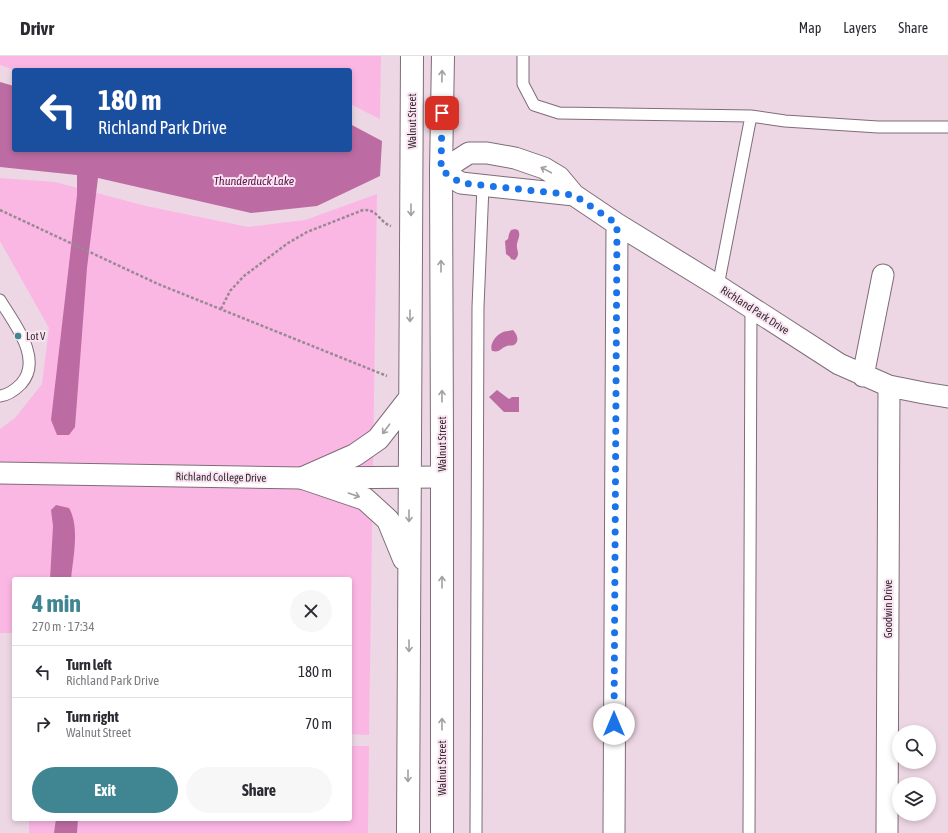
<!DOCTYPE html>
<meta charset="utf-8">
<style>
body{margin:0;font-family:"Asap Condensed",sans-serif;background:#f7f7f7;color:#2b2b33;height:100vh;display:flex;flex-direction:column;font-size:15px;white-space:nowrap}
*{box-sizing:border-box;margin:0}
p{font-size:13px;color:#7c7c81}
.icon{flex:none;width:22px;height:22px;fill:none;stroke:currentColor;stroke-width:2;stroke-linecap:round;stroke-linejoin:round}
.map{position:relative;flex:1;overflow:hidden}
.drawer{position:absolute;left:12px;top:521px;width:340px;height:244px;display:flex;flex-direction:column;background:#fff;border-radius:4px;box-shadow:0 2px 6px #0003}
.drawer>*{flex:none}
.guide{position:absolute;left:12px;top:12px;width:340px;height:84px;border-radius:4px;box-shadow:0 2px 6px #0003;background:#1a4fa0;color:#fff;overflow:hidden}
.tools{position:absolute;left:892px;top:669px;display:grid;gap:8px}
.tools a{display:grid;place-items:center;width:44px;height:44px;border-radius:50%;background:#fff;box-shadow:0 2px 6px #0003;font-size:20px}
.pin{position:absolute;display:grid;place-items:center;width:34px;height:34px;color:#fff;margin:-17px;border-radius:8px;box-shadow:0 2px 6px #0006}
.me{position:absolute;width:44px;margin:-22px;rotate:0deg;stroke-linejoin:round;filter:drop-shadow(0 0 3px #0008)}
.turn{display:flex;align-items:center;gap:14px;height:84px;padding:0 20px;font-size:18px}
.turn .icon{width:52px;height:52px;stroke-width:2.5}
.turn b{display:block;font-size:28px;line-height:34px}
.round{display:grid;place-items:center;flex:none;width:42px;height:42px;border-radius:21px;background:#f7f7f7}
.headline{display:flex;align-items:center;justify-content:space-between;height:68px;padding:0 20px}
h1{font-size:24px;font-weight:700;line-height:30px;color:#408592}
.button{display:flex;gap:8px;margin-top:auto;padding:8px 20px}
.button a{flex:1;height:46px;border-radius:24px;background:#408592;color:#fff;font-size:16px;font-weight:700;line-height:46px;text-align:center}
.button a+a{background:#f7f7f7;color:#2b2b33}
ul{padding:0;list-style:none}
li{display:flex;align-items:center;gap:12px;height:52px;padding:0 20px;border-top:1px solid #e1e1e2}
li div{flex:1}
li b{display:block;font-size:15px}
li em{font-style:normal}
header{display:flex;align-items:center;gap:24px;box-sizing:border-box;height:56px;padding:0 20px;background:#fff;border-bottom:1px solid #e1e1e2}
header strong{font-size:19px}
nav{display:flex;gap:22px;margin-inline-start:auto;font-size:14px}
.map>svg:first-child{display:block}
</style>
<header>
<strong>Drivr</strong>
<nav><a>Map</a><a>Layers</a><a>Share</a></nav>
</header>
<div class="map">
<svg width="948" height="777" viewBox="0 0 948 777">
<rect width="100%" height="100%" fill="#edd7e4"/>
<path fill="#fbb7e4" d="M0,0H381L380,63L350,48V14H14L0,9Z
M0,122L55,126L146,150L248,171L305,164L377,138L369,679L350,678V523H14V577H0V373L15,362L42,328L49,272L0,185Z
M350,690H369L368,777H29V763H350Z"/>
<path fill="#bd6ca3" d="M0,26L14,30V94H350V68L382,85L380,120L317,150L251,157L98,122L87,212L75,371L69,379H57L51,364L77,139V119L0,111Z
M515,173L518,174C521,180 518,182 517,188C516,195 521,197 515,204L511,203L510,201L506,198L505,185L508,183L509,178L511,174Z
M513,274C517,278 520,285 514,289C511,290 509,289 507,290C500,292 501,297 492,295C489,288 496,279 503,276C506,275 510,275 513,274Z
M497,334L509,343L512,341H519V356H504L489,341Z
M56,449L69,452C80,471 73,502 71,523H50L53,470L51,454Z
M56,763H78L77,777H54Z"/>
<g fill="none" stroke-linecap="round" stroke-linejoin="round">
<defs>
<path id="lane" d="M523,0V28L534,49L559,57L751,60L785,65L878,71H948
M718,230L751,60
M0,244C13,266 44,303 21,328C15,334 9,339 0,340
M476,777L478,251L483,130
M749,777L751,251"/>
<path id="street" d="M574,139L461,127L441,115L469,97H487L515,102L544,112L559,121L574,139L617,168L718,230L839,308L889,330L924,337L948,341
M863,320L883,219
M0,417L303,422L442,421
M614,777L617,168
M887,777L889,330"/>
<path id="secondary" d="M303,422L365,443L388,464L404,503
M303,422L355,399L378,383L410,342
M408,777L412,0
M442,777V392L441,115L443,0"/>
</defs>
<use href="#lane" stroke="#7f6c78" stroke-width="13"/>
<use href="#street" stroke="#7f6c78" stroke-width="23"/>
<use href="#secondary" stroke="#7f6c78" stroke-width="24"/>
<path stroke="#998993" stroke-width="2.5" stroke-dasharray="3 2" stroke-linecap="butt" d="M0,154L158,228L387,320
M221,253L230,235L244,220L288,187L307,176L363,154C378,153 379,166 391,170"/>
<use href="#lane" stroke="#fff" stroke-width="11"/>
<use href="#street" stroke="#fff" stroke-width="21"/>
<use href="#secondary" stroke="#fff" stroke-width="22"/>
</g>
<defs><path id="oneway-shaft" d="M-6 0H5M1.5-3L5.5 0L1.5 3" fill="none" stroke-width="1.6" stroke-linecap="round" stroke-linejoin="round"/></defs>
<g stroke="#a39fa2">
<use href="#oneway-shaft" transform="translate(442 20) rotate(-89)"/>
<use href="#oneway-shaft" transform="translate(546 114) rotate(-152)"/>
<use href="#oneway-shaft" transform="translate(411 154) rotate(90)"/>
<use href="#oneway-shaft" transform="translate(441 210) rotate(-90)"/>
<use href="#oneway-shaft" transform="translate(410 260) rotate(90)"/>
<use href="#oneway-shaft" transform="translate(442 340) rotate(-90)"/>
<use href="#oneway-shaft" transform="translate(386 373) rotate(127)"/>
<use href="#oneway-shaft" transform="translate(354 439) rotate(19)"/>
<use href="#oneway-shaft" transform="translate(409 460) rotate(90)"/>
<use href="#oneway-shaft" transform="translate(442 526) rotate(-90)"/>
<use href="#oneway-shaft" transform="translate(409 590) rotate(90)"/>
<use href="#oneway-shaft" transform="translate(442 668) rotate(-90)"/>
<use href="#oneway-shaft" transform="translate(408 720) rotate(90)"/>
</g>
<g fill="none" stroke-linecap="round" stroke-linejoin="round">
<path stroke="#1a73e8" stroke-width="7" stroke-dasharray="0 12.6" d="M442,57L441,114L461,127L574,139L617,168L614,668"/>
</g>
<circle fill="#408592" stroke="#fae4f2" stroke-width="1.5" cx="18" cy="280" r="4"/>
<g text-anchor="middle" stroke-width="4" stroke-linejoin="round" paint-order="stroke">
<g font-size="11" fill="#332a30" stroke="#fae4f2">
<text transform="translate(412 65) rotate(-90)" y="4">Walnut Street</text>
<text transform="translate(755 254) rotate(33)" y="4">Richland Park Drive</text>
<text transform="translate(442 388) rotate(-90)" y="4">Walnut Street</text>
<text transform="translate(221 421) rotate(1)" y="4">Richland College Drive</text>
<text transform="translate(888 553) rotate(-90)" y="4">Goodwin Drive</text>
<text transform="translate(442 712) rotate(-90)" y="4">Walnut Street</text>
</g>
<g font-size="11" fill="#332a30" stroke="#fae4f2" text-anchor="start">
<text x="26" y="284">Lot V</text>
</g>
<g font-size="12" font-style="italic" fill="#5e144b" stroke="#fae4f2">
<text x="254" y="129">Thunderduck Lake</text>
</g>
</g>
</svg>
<div class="tools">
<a><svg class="icon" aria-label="search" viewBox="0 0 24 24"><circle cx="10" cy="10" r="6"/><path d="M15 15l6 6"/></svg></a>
<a><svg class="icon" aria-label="layers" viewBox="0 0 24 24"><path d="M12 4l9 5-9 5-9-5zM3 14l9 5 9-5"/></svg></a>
</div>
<div class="pin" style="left:442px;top:57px;background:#d93025"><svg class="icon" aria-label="arrive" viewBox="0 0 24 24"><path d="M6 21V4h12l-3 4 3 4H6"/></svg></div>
<svg class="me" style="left:614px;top:668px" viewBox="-20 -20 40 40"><circle r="19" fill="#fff"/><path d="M0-13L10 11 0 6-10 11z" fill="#1a73e8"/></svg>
<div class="guide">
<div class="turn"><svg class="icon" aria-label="left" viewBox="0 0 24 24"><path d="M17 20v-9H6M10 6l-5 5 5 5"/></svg><div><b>180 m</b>Richland Park Drive</div></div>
</div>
<section class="drawer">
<div class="headline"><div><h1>4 min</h1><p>270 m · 17:34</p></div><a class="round"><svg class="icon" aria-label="close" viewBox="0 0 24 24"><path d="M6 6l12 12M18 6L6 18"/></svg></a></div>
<ul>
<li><svg class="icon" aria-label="left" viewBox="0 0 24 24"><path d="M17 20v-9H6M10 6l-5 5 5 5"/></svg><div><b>Turn left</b><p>Richland Park Drive</p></div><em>180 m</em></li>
<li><svg class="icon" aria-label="right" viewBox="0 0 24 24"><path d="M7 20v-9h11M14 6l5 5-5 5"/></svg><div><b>Turn right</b><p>Walnut Street</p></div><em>70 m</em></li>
</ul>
<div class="button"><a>Exit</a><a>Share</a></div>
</section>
</div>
